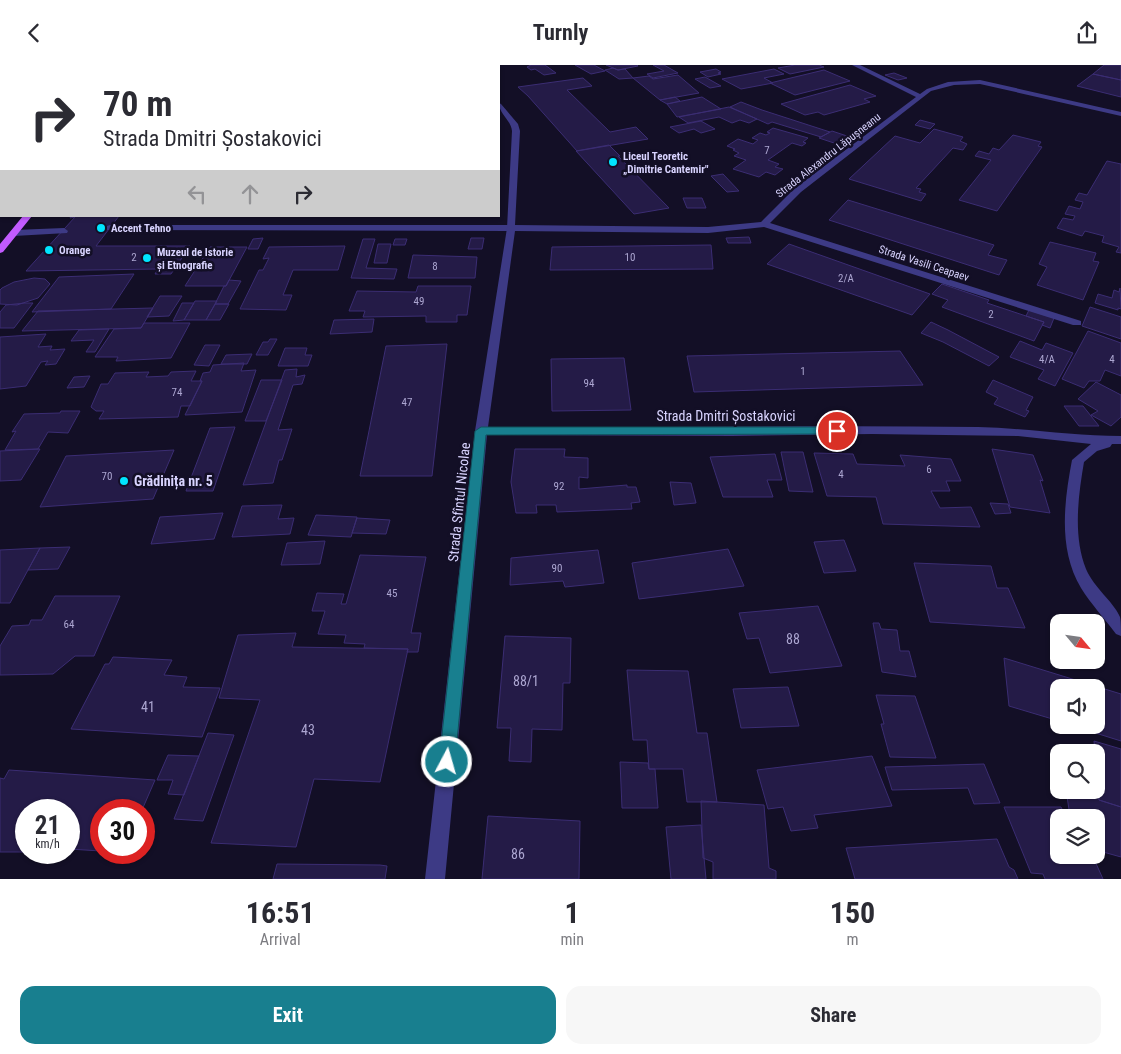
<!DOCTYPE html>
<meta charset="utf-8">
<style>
body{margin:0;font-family:"Roboto Condensed",sans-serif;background:#f7f7f7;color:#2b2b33;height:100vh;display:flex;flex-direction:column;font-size:19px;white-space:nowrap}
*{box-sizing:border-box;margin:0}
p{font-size:16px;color:#7c7c81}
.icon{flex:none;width:28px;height:28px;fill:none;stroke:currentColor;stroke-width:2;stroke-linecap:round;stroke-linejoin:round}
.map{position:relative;height:814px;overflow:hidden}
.sheet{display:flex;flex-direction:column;background:#fff;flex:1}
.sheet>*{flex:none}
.top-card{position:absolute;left:0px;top:0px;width:500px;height:152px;box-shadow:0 1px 4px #0004;background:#fff;color:#2b2b33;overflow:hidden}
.needle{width:32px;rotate:119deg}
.controls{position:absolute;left:1050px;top:549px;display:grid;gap:10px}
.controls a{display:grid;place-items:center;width:55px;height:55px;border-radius:10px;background:#fff;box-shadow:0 1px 4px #0004;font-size:25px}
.speed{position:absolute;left:15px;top:734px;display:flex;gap:10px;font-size:25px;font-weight:700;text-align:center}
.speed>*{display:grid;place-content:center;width:65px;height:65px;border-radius:50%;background:#fff;box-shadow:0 1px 4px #0004;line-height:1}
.speed small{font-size:12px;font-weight:400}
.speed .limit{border:8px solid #d22;background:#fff;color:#111}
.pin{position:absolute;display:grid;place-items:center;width:42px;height:42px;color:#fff;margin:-21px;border:2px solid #fff;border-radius:50%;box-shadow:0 1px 5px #0007}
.me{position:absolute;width:55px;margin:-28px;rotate:6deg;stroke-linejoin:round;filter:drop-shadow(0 0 4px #0008)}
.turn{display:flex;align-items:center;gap:18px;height:105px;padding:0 20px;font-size:22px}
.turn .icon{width:65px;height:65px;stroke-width:2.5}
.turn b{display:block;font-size:35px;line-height:42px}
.lanes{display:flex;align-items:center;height:48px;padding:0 20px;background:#0003;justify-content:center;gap:25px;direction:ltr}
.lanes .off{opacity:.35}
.eta{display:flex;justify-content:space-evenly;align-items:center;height:85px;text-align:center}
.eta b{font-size:30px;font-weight:700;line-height:35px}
.action{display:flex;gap:10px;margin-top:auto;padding:10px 20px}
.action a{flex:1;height:58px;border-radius:15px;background:#187f8f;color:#fff;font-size:20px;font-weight:700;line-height:58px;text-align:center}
.action a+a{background:#f7f7f7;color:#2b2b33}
header{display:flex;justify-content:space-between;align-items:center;height:65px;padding:0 20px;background:#fff;font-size:22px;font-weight:700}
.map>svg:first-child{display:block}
</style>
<header><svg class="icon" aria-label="back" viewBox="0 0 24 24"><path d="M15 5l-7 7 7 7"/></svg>Turnly<svg class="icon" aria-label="share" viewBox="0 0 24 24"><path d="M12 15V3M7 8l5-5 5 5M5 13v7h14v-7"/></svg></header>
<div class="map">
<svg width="1121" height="814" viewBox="0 0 1121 814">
<rect width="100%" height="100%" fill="#130f26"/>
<path fill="#241b47" stroke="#3b2d73" d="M531,0H545L556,8L544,10L535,4L531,5L527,2Z
M575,0H594L605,6L591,9Z
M606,0H637L638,1L618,5Z
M653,0H664L678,8L653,13L647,9L664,6Z
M795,0H819L824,2L790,9L778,3Z
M1104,0H1121V15L1093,9Z
M613,3L618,5L625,4L633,13L619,14L605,5Z
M716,4L721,7L718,8L721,9L708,12L700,7Z
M774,4L784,9L764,13L773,18L741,24L722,14Z
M824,5L850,16L795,30L770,18Z
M894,8L907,13L898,15L885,10Z
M1093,9L1121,15V32L1077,21Z
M678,10L699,28L660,35L633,13L649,11L653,14Z
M705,12L721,21L710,23L695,14Z
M583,13L592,21L567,25L610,67L636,62L648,74L577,86L528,31L518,22Z
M850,20L876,31L864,34L870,37L824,50L818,47L805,50L781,39Z
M675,32L680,36L667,39L660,35Z
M702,32L721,44L677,52L667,39Z
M741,37L762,45L830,67L821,72L772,57L768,59L730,42Z
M729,42L757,54L749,58L740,55L732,58L719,52L688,58L679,52Z
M920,55L935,59L930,64L915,60Z
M701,56L715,64L701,68L694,64L679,68L670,62Z
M773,63L808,73L803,77L806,78L802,81L792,78L768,95L779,99L775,102L783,104L775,110L766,107L759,112L733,104L746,95L734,91L739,88L733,85L735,84L727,81L738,74L753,79L758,75L752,73L760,68L766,70L770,68L767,67Z
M934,64L963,72L960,76L967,79L963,85L953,83L916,123L921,124L919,127L926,129L921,136L849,114L895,71L920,78Z
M832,66L847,71L834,78L819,73Z
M1013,70L1041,77L1038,81L1042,82L997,146L959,135L991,95L975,91L979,86L989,89L993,83L999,85Z
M609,80L620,91H618L669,143L634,149L576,86Z
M1107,96L1121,99V188L1116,187L1119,182L1102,177L1104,171L1085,166L1082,171L1057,163L1063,153L1073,155L1075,151L1065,149L1069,141L1080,144L1083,137L1075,135L1079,128L1087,130Z
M723,109L739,126L727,127L711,111Z
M683,133H702L706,143H687Z
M848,135L994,180L988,190L1007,195L999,210L829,155Z
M71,151H119L96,181H190L171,209H155L158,204L26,206L75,152L70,153Z
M749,172L751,178H728L726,173Z
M263,173L258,184H248L253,174Z
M471,173H484L482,184H468Z
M363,174H375L366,203L397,204L394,214L351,213Z
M395,174H407L405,180H393Z
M1050,177L1096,188L1093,196L1099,197L1083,235L1037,220L1047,202L1039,199Z
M378,179H391L387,198H374Z
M789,179L930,229L912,250L767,199Z
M711,180L713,204L550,205L552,182Z
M345,181L338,205H293L283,230H292L286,245L240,244L259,205H263L269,193L263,194L269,182Z
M210,182H247L226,221H185Z
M413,190L477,192L475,213H408Z
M134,209L111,244L32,247L59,212Z
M34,213L45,214L50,219L38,233L17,240L0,239V225L2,223L14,217Z
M229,215L241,216L228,239H215L224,221H226Z
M942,219L989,235L987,238L1044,257L1034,276L942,242L948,235L932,229Z
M418,221H471L467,250H457V257H426V251L363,252L365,246H349L357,226L416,227Z
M1120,223L1121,244L1118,243V245L1095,238L1098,229L1112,233L1114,225L1119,227Z
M160,231H182L169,251L147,252Z
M195,236H217L206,255H184Z
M25,238H33L14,263H0V247L6,240Z
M182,238H194L184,255L173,256Z
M215,239H229L220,255H206Z
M1090,242L1121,252V274L1082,261Z
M153,243L141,263L22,266L38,246Z
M1029,245L1054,253L1050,263L1042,260L1044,257L1026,251Z
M374,254L372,267L330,269L334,255Z
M931,257L948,265L999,292L989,301L943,277L921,268Z
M144,258H190L171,293L116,296L118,292H95L114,264L141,263Z
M109,264L95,287H86L94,275L71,276L79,265Z
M1088,266L1121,278V311L1105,305L1100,316H1089L1084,323L1062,314Z
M46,269L38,282L52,281L50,285L65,284L56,299L45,300L48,296L41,297L26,321L0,324V272Z
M270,274H277L268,290H256L263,277H268Z
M1020,276L1042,285L1046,278L1073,288L1055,321L1038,314L1044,305L1010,292Z
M447,279L432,411H360L386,281Z
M205,280H220L209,301L194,300Z
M285,283H307L305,290H312L308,301H278Z
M900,286L923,320L694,327L687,291Z
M252,289L247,299H221L226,290Z
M624,293L631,345L552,346L551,294Z
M244,298L241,306L256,305L242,347L185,350L202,316H200L203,308L210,307L213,300Z
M297,304L296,312L305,310L302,319L293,320L278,365L292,364L282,395H279L273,418L243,420L285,305Z
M196,306L191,316H202L190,341H181L178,352L99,354L104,346H96L91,342L101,319H108L115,308L149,307L146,312L168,311L171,307Z
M90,311L84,322L67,323L74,312Z
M261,315H282L266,356H245Z
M993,315L1033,332L1026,345L1029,346L1025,352L994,339L998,333L986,327Z
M1096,317L1121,330V352L1111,361L1091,350L1098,346L1078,334Z
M1064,341H1083L1099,361H1079Z
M61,346H80L68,368L48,367L38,384L5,385L16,366L12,367L24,349L60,348Z
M235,362L213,426H186L210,363Z
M40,384L21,415L0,416V386Z
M515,384H565L564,392L588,393V413L579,412V424L627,420V422H636L640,437L631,438L632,444L557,447L556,440H536L537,448H516L511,417Z
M992,384L1033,390L1043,416L1040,415L1050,448L1010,442Z
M174,385L153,434L40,442L66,391Z
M781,387H803L813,427L789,426Z
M814,388L853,389L857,399L905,401L900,390L951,394L961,416H946L950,426H931L940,443L971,442L980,462L883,459L876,432L827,431Z
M775,389L782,415H767L773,432H723L710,392Z
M670,417L691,418L696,438L674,440Z
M990,438L1008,439L1011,448L995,449Z
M282,440L278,454L294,453L290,469L232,472L242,441Z
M223,448L214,474L151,479L160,452Z
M316,450L357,452L351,472L308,470Z
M357,453L390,455L386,469L352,468Z
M844,475L856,506L824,508L814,477Z
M325,476L320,499L281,500L287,478Z
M70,482L58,504L28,505L40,483Z
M40,483L10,538H0V485Z
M728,484L744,521L639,534L632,498Z
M598,485L604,518L565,522L563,516L510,520L511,493Z
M360,490L426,492L411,568H421L418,587H407L408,584L364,583L365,579L344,578L346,570L318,569L325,546H312L317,528L344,529L341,539H346Z
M914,498L991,501L997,523H1008L1025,563L930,557Z
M55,531H120L94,591H75L53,609L0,610V581L12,561L29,560L31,555H42Z
M818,541L842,601L770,608L759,573L747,574L739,548Z
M873,558H879L881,564L897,565L900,586H909L916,612L882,607Z
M296,568L292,582L408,584L380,717L314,714L296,782L211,778L260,635L219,633L238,570Z
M505,571L571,573L570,618H563L562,665L532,664L531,697L509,696L511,663H497Z
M113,592L172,595L164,610L187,612L183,622L220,623L202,672L71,664L105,599H109Z
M1004,593L1121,629V676L1070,660H1096V622H1059V656L1009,641Z
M627,605L688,606L697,668H707L717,737H687L683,704H649L647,675H633Z
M788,622L799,661L741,663L733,624Z
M876,630L915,631L936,693L890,692L881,659H884Z
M208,668L234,670L203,756L174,754Z
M1094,676L1121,684V742L1099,735Z
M168,690L199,691L184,730L168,729L173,715H157Z
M872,691L892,741L814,750L818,763L791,766L783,742L768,744L757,705Z
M620,697L648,698L649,704H655L658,743H622Z
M984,699L1000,738L974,739L968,723L892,725L885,702Z
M9,705L155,715L142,745H101V786L69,784V745H26V787H0V713L4,714Z
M1096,707L1099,735L1121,742V792L1096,785V752L1070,751L1066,725H1096Z
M701,736L764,740L769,803L776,806V814H713V797L703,793Z
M1004,742H1061L1066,752H1059V790H1083L1085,794H1094L1103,814H1045L1043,809L1031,808Z
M488,751L580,756L579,814H482Z
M701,760L706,814H671L666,762Z
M997,774L1009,802L1014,805L1018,814H855L846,783Z
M277,799L380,800L387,801L385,814H273Z"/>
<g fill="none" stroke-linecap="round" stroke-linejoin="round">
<path fill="#3d3a85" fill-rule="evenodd" d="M110,160H511L515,163L511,166L107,165V161Z
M64,163L68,166L67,168L14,171L10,168L14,165Z"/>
<path fill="#3d3a85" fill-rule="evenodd" d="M461,0H467L468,1H462Z
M852,0H860L920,29L927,24L948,17L980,15L1121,47V51L980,19L954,20L931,26L801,127L770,158L1081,256V260H1073L764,162L708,168L515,166L488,362C651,363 815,360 978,362C1026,363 1073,371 1121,371V379H1112L1110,382L1097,386L1084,397C1078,432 1073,471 1086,504C1094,523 1113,536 1120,552C1121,556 1121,565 1121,571L1116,569C1104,553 1091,539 1081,523C1058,484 1064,437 1072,395L1091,379L1018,371L872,369L732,371L487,370L445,814H425L475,366L507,163L512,66C511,55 499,49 499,38L501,39L518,59L520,66L515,160L708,162L761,157L795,123L916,32Z
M0,112H1V116H0Z"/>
<path fill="#c25bff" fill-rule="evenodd" d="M147,0H153V1H147Z
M23,151H32L3,187L0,188V179Z"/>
</g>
<path fill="#187f8f" stroke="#10535d" d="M481,362H837L842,366L837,369L486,370L455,697L453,703L447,705L441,703L439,697L475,366Z"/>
<g fill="#00e5ff" stroke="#130f26" stroke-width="2">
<circle cx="613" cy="97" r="5"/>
<circle cx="101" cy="163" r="5"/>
<circle cx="49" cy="185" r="5"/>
<circle cx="147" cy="193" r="5"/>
<circle cx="124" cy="416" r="5"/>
</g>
<g text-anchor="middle" stroke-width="5" stroke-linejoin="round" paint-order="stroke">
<g font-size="11" fill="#aca6d1">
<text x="767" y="89">7</text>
<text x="134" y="196">2</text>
<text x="630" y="196">10</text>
<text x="435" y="205">8</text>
<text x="846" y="217">2/A</text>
<text x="419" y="240">49</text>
<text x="991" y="253">2</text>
<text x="1047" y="298">4/A</text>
<text x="1112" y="298">4</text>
<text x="803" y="310">1</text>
<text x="589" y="322">94</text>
<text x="177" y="331">74</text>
<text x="407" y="341">47</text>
<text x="929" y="408">6</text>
<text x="841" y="413">4</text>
<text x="107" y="415">70</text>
<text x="559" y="425">92</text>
<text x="557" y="507">90</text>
<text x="392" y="532">45</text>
<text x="69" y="563">64</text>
</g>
<g font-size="11" fill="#d9d4ff" stroke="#130f26">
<text transform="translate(828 90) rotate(-38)" y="4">Strada Alexandru Lăpușneanu</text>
<text transform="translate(924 198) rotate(18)" y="4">Strada Vasili Ceapaev</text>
</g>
<g font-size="11" font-weight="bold" fill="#d9d4ff" stroke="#130f26" text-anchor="start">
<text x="623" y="95">Liceul Teoretic<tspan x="623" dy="13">„Dimitrie Cantemir"</tspan></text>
<text x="111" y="167">Accent Tehno</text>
<text x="59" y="189">Orange</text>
<text x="157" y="191">Muzeul de Istorie<tspan x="157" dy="13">și Etnografie</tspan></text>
</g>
<g font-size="14" fill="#d9d4ff" stroke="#130f26">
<text x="726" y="356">Strada Dmitri Șostakovici</text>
<text transform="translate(459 437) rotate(-84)" y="5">Strada Sfîntul Nicolae</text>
</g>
<g font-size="14" font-weight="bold" fill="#d9d4ff" stroke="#130f26" text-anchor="start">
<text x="134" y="421">Grădinița nr. 5</text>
</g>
<g font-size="14" fill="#aca6d1">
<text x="793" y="579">88</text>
<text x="526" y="621">88/1</text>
<text x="148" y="647">41</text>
<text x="308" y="670">43</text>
<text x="518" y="794">86</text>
</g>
</g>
</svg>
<div class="controls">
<a><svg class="needle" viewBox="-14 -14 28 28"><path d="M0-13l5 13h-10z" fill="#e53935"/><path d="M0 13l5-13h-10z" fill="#7c7c81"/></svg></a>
<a><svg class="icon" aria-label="sound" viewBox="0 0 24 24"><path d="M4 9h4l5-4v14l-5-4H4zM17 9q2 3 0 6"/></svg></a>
<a><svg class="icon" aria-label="search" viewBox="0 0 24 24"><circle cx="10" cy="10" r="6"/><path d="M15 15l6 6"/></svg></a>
<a><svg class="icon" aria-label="layers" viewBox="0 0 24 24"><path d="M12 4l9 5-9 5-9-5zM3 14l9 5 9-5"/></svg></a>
</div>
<div class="speed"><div>21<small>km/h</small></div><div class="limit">30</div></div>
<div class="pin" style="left:837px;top:366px;background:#d93025"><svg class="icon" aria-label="arrive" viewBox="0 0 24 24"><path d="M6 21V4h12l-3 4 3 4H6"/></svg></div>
<svg class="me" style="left:447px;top:697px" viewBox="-20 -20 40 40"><circle r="17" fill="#187f8f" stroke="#fff" stroke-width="3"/><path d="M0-11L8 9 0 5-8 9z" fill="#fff"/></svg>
<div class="top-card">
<div class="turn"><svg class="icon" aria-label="right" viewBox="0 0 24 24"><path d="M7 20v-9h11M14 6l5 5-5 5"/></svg><div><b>70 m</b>Strada Dmitri Șostakovici</div></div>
<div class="lanes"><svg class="icon off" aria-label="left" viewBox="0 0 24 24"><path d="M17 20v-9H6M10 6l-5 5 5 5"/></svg><svg class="icon off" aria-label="ahead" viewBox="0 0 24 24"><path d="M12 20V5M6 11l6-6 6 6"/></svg><svg class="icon" aria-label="right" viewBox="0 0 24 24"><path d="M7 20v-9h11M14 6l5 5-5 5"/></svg></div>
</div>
</div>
<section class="sheet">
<div class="eta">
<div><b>16:51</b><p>Arrival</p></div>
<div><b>1</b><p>min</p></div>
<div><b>150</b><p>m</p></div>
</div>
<div class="action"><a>Exit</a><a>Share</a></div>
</section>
